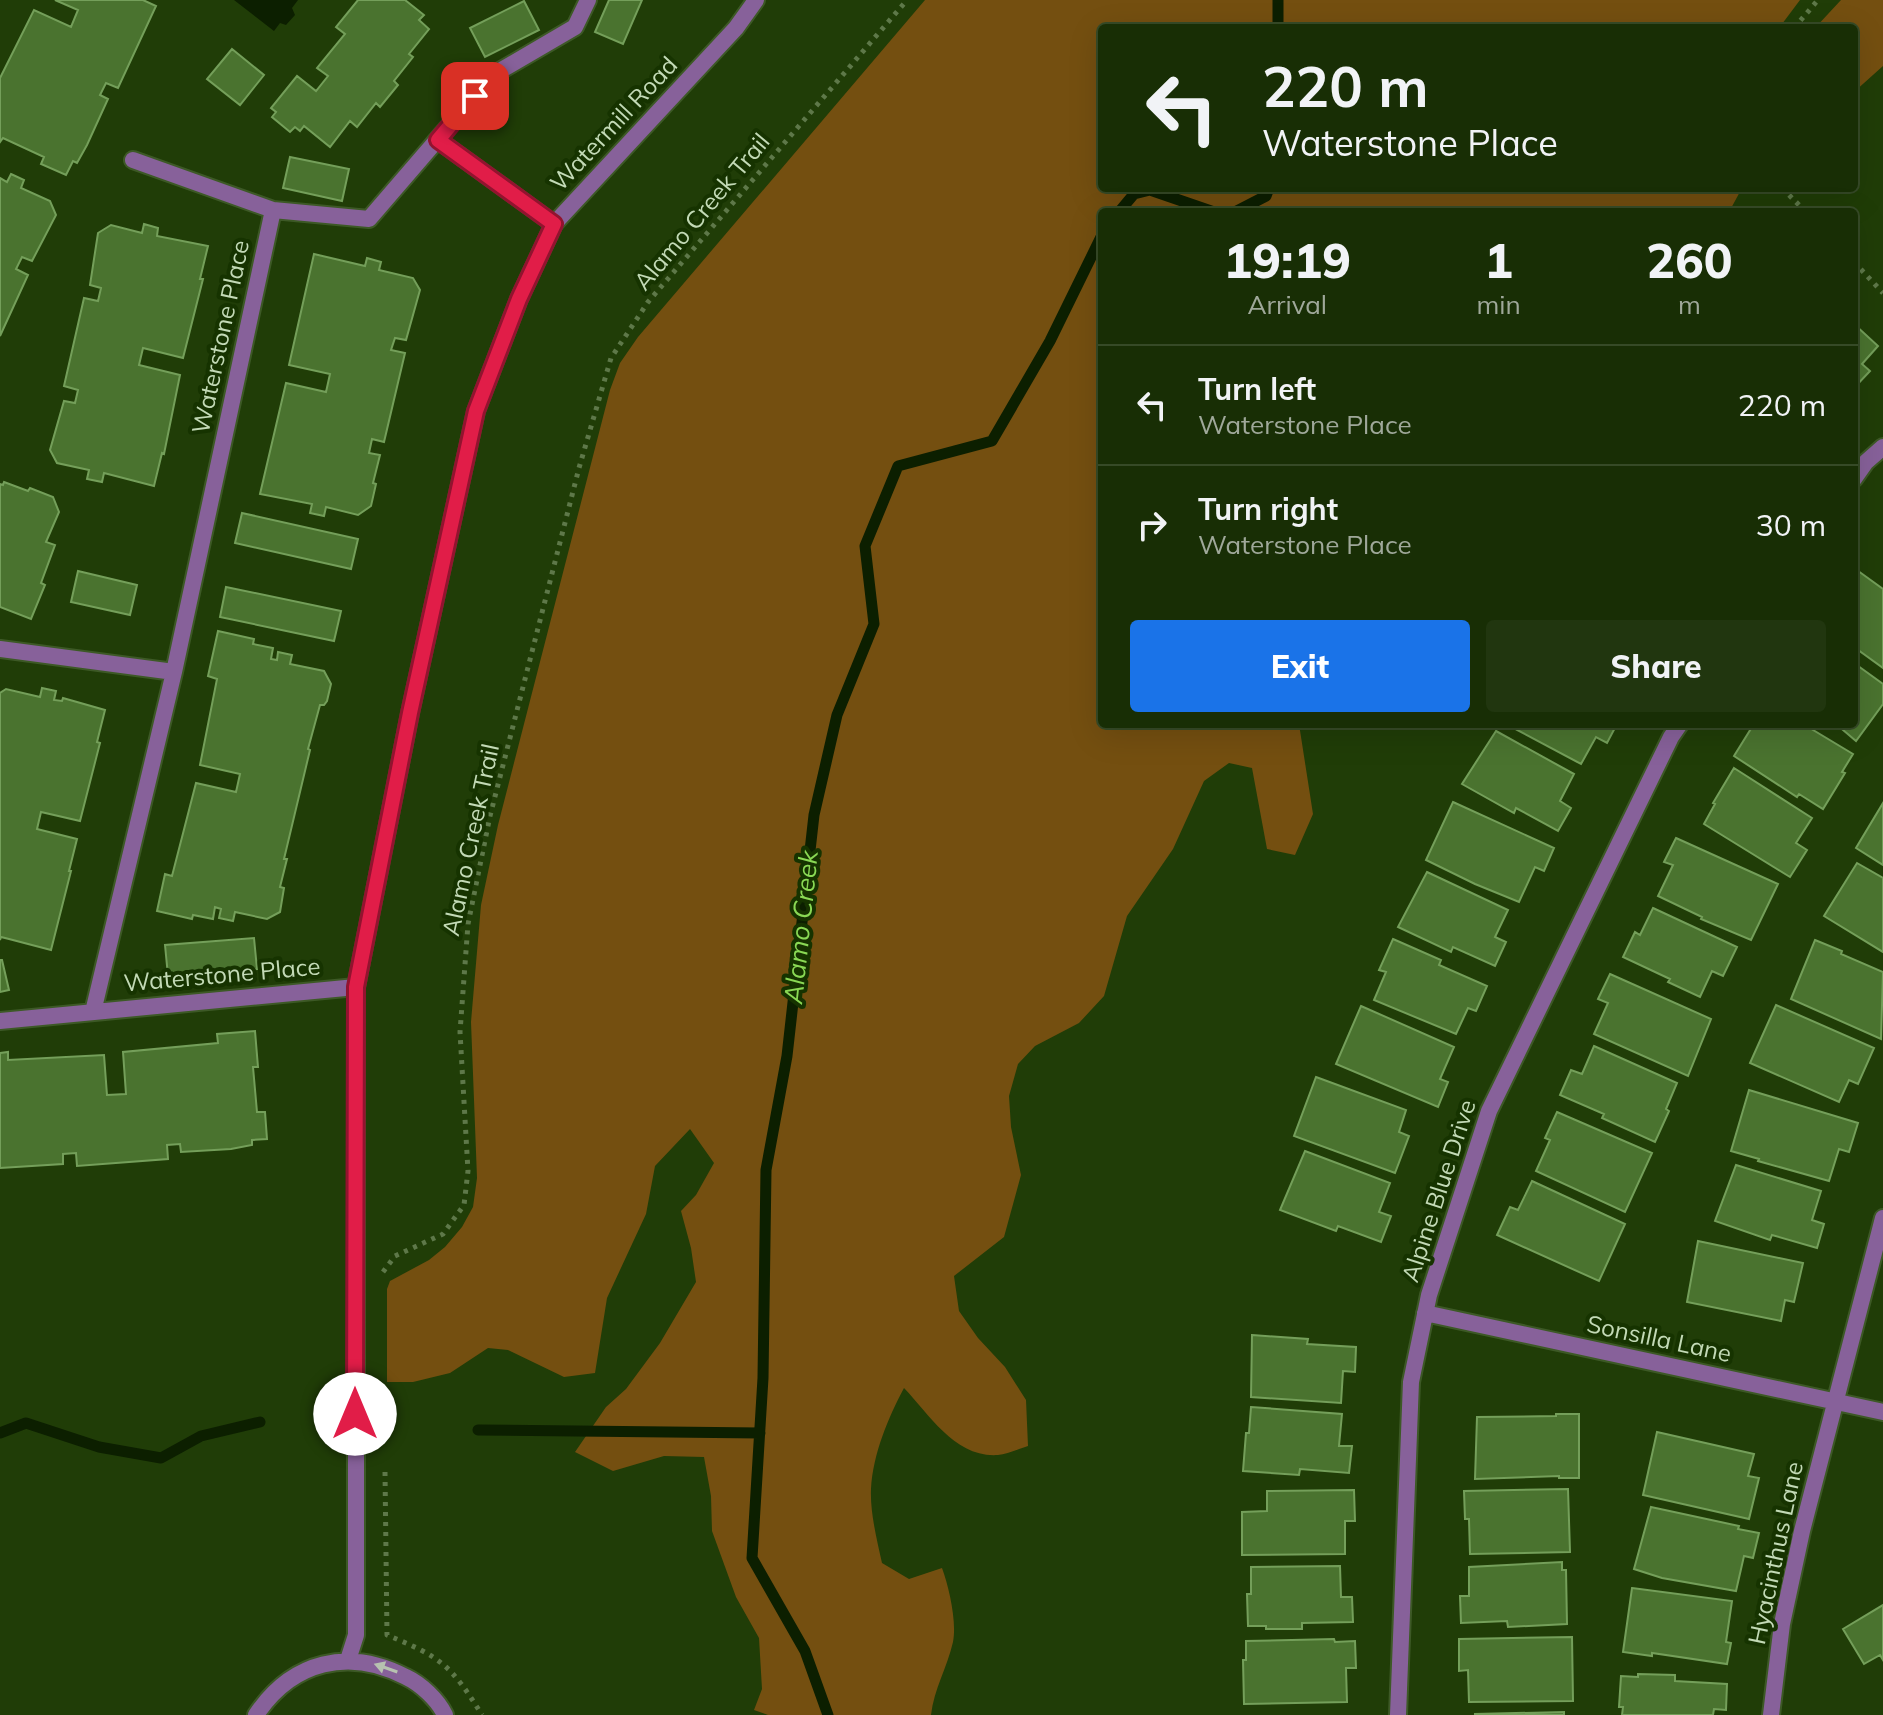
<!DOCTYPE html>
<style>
body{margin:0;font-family:Mulish,sans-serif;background:#21360f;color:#f1f3f6;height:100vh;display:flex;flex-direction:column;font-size:30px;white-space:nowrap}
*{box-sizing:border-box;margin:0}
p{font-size:26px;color:#9fa89a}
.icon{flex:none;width:44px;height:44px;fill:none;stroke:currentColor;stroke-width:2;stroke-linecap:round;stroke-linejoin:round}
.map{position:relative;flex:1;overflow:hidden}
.drawer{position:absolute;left:1098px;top:208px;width:760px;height:520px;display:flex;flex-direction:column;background:#182e05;border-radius:8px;box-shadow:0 8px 32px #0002,0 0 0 2px #364a27}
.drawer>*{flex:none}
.banner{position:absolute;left:1098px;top:24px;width:760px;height:168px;border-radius:8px;box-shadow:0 8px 32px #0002,0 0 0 2px #364a27;background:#182e05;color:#f1f3f6;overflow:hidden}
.pin{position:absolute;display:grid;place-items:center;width:68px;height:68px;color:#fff;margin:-34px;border-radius:16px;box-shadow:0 4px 12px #0006}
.me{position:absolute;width:88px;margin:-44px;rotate:0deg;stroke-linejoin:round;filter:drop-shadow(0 0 6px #0008)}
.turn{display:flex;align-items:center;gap:28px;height:168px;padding:0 32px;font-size:36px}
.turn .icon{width:104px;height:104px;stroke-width:2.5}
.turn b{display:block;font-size:56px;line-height:68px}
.eta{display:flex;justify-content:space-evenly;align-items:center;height:136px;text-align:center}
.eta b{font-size:48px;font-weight:800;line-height:56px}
.button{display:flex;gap:16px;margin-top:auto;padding:16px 32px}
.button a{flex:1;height:92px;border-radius:8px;background:#1a73e8;color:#fff;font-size:32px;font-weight:800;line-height:92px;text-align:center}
.button a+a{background:#21360f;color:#f1f3f6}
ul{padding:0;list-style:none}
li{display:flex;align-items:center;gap:24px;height:120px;padding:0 32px;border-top:2px solid #364a27}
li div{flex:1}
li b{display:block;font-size:30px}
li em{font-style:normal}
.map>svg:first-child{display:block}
</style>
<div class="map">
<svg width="1883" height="1715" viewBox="0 0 1883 1715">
<rect width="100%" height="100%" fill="#203d07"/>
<path fill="#744f10" d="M925,0H1800L1779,28H1102V188H1742L1729,212H1102V724H1299L1313,814L1295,855L1267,849L1252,768L1229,763L1204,781L1173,849L1127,916L1104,996L1079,1023L1035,1046L1018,1064L1009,1096L1011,1127L1021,1175L1004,1237L954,1276L959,1311L978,1338L1005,1367L1026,1400L1028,1446C1019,1449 1007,1454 998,1455C955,1458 930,1415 904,1388C888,1418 873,1454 871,1489C870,1513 877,1540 882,1563L909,1579L942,1568C949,1587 957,1622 953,1642C947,1668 934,1689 931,1715H768L754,1710L762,1689L759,1638L736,1597L712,1531L711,1496L704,1457L664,1456L613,1471L575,1452L606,1407L626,1389L660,1343L696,1282L691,1248L681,1211L696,1195L714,1163L690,1129L655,1166L646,1214L607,1298L595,1373L564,1377L508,1350L488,1348L450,1373L413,1382H387V1289L390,1281L429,1260L445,1247L462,1227L473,1207L477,1178L471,1022L481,905L498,825L610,390L620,363L638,337Z
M1841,0H1883V66L1854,92V28H1815Z"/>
<path fill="#0c1f00" d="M234,0H298L292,8L295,15L286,25L280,23L274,31Z"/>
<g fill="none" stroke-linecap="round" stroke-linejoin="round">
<path stroke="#0c1f00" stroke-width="11" d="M1278,28V0
M1119,212L1134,194L1150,190L1214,212
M1235,212L1266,196L1269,188
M478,1430L760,1433
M0,1433L26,1423L99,1447L161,1458L201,1436L260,1422
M828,1715L805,1651L752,1558L763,1378L766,1170L787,1056L814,815L837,715L874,624L865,546L898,466L992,441L1050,341L1102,235"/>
</g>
<path fill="#4a732f" stroke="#749f5a" stroke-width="2" d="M55,0H143L156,6L118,88L106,83L100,95L108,99L87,145L77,163L73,161L66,175L41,164L44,157L3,138L0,142V78L34,10L71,27L78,10Z
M358,0H405L424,15L419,20L429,29L409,54L413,57L394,81L398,85L380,107L376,103L357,127L350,121L330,147L304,126L300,131L295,127L290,132L272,117L276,112L271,108L297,76L316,91L328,76L317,68L345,34L336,27Z
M609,0H642L623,44L595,32Z
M524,1L539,30L485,57L470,28Z
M232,49L264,75L240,105L207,79Z
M290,157L349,169L342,201L283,188Z
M11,174L24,180L21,188L50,201L56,215L32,261L22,257L16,269L28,275L0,336V178L7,182Z
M144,224L158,228L157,236L208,246L200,279H203L183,358L143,348L139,365L180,375L164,454L162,453L154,486L104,473L102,482L87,479L89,470L57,463L50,450L64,401L75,403L78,390L64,386L84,298L98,301L101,288L90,285L98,233L111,225L142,233Z
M314,254L365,266L367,258L381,262L379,270L413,278L420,290L406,340L395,338L391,350L405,353L384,442L372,439L369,453L380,455L373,483L376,484L371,506L358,515L326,507L324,516L310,513L312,504L260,494L286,383L326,392L330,374L289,365Z
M1854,324L1878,346L1862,364L1870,371L1854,388Z
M4,482L28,491L30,488L53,497L59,512L46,542L55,545L41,583L45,585L31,619L0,607V484L3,485Z
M242,513L358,539L351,569L235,543Z
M1854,568L1883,589V668L1854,647Z
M78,571L137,585L130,615L71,602Z
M226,587L341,611L334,641L220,617Z
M218,631L254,639L253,644L273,648L271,659L277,660L278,652L292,655L290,664L324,671L331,684L327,701L324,705H320L308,749L310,750L284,859H287L280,887L284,888L280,912L267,919L235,912L233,921L219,918L221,909L215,907L213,919L193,915L192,919L157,911L165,874L172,876L196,783L236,792L240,774L200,765L217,679L208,676Z
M1854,663L1883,684V704L1856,741L1836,724H1854Z
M42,688L56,691L54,700L62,701L63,698L105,710L97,742L100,743L80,821L41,812L37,829L77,839L69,871H71L51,950L9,939L1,937L0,940V693L6,689L40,697Z
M1506,724H1617L1607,743L1596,737L1581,764Z
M1747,724H1803L1853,754L1842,772L1845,773L1823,809L1799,794L1797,797L1734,756L1752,727Z
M1496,731L1574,774L1560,801L1571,808L1558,831L1516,808L1514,813L1462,784Z
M1734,768L1812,818L1796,843L1807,850L1790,877L1704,824L1715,804L1713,803Z
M1453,802L1554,848L1544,871L1535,867L1519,902L1475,884L1426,860Z
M1883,803V865L1856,848Z
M1676,838L1778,884L1751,940L1701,919L1702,917L1658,896L1673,865L1664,862Z
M1857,863L1883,878V952L1824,916Z
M1427,872L1508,910L1495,937L1506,942L1495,966L1453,947L1451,952L1398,927Z
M1653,908L1737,947L1723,976L1712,971L1700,997L1668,982L1670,979L1623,957L1635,932L1640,935Z
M254,938L257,969L168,976L165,945Z
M1393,939L1441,960L1439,965L1487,986L1476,1011L1468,1008L1456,1034L1374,1000L1386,972L1379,970Z
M1815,940L1842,951L1841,954L1883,972L1881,1039L1791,999Z
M0,960H2L9,990L0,992Z
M1610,974L1711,1019L1688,1076L1594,1034L1608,1003L1598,999Z
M1776,1005L1874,1048L1858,1084L1849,1080L1839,1102L1750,1063Z
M1361,1006L1454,1047L1440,1079L1448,1082L1438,1107L1336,1064Z
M255,1031L258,1067H253L257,1112H265L267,1139L252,1140V1145L231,1149L181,1152L180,1144L167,1145L168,1159L77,1166L76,1153L63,1154V1164L0,1168V1053L8,1052V1060L104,1055L107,1095L126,1094L123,1052L218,1043L217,1034Z
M1594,1046L1677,1083L1666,1109L1669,1111L1655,1142L1602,1118L1604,1114L1560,1095L1571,1070L1582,1074Z
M1316,1077L1406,1110L1399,1132L1409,1136L1395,1173L1294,1136Z
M1749,1090L1858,1123L1849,1152L1839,1149L1829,1181L1758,1161L1759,1159L1731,1151Z
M1557,1112L1652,1153L1625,1212L1536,1171L1550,1140L1545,1138Z
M1305,1151L1390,1183L1379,1212L1391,1216L1381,1242L1338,1226L1336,1231L1280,1210Z
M1736,1165L1821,1191L1812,1220L1824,1224L1817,1248L1772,1235L1770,1240L1715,1221Z
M1532,1181L1625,1224L1599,1281L1497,1235L1510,1207L1518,1210Z
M1698,1241L1803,1263L1794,1302L1785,1300L1781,1321L1687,1302Z
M1252,1335L1308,1339L1307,1344L1356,1347L1355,1372L1343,1371L1341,1403L1251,1397Z
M1251,1407L1342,1414L1339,1446H1352L1349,1473L1300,1469L1299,1475L1243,1471L1246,1433H1249Z
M1556,1414H1579V1478H1559V1476L1475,1479L1477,1417L1556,1416Z
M1657,1432L1754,1454L1748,1476L1759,1478L1749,1519L1643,1495Z
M1568,1489L1570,1552L1470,1554L1469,1519H1465L1464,1491Z
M1354,1490L1355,1521H1345V1554L1242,1555V1512L1267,1511V1491Z
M1651,1507L1739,1526L1738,1529L1759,1533L1753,1558L1744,1556L1736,1591L1662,1578L1634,1569Z
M1562,1562V1570H1566L1567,1624L1508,1627L1507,1621L1461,1623L1460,1596H1469V1567Z
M1340,1566L1341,1597H1352L1353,1622L1302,1623V1629H1266V1626H1248L1247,1594H1251V1567Z
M1632,1588L1732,1601L1726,1642L1731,1643L1727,1664L1652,1653V1656L1623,1652Z
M1883,1605V1660L1880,1655L1864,1664L1843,1629Z
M1572,1637L1573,1701L1469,1702L1468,1670L1459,1671V1639Z
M1334,1639L1335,1642L1355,1641L1356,1668H1346L1347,1702L1244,1704L1243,1660H1246V1641Z
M1638,1674L1675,1675V1681L1727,1684L1726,1710L1714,1709L1713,1715H1622L1623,1707H1619L1621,1676L1638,1677Z
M1564,1712V1715L1474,1714Z"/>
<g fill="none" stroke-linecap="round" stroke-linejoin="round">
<defs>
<path id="service" d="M438,140L554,224
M133,160L273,210
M0,649L174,672
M93,1012L174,672L273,210L369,219L493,75L575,27L588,0
M0,1021L356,987"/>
<path id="minor" d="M1854,479L1866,462L1883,447
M1425,1313L1883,1412
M348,1660L356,1635V987L410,713L476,411L519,299L554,224L736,28L756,0
M256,1715C292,1661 349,1647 406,1677C421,1684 438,1700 445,1715
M1398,1715L1411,1382L1429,1295L1489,1111L1671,737L1680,724
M1771,1715L1782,1624L1802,1531L1883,1218"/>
</defs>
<use href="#service" stroke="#3d5926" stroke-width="20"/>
<use href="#minor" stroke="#3d5926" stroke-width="20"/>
<path stroke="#5e7849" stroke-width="5" stroke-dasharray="4 6" stroke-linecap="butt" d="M1794,28L1818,0
M1782,188L1806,212
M1854,262L1883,293
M383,1272L395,1256L443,1234L464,1205L468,1171L460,1032L468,924L490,816L579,468L611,358L648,302L907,0
M385,1472L387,1635C441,1657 451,1665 482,1715"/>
<use href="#service" stroke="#87619a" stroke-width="16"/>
<use href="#minor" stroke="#87619a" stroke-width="16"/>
</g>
<defs><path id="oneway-solid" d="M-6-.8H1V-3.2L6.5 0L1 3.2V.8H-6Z" transform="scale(2)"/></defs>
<use fill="#b7c2b0" href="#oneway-solid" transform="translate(386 1668) rotate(-161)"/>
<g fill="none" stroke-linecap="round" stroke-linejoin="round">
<defs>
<path id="route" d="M355,1414L356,987L410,713L476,411L519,299L554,224L438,140L475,96"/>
</defs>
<use href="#route" stroke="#92132f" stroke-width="20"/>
<use href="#route" stroke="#e11d48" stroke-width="14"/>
</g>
<g text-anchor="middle" stroke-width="8" stroke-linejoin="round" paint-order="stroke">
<g font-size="24" fill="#c3dab6" stroke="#163300">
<text transform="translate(614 124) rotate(-47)" y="8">Watermill Road</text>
<text transform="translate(702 212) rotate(-50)" y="8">Alamo Creek Trail</text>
<text transform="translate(221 337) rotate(-78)" y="8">Waterstone Place</text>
<text transform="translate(471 840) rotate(-78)" y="8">Alamo Creek Trail</text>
<text transform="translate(222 975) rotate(-5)" y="8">Waterstone Place</text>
<text transform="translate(1439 1191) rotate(-72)" y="8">Alpine Blue Drive</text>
<text transform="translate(1659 1339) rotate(12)" y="8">Sonsilla Lane</text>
<text transform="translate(1776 1553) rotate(-78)" y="8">Hyacinthus Lane</text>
</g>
<g font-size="26" font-style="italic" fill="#8ad954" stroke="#163300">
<text transform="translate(801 927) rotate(-84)" y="9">Alamo Creek</text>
</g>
</g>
</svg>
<div class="pin" style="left:475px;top:96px;background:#d93025"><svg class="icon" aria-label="arrive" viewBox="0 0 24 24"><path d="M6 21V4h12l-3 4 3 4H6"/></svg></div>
<svg class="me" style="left:355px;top:1414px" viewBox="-20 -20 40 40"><circle r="19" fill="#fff"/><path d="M0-13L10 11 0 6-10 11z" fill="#e11d48"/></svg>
<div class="banner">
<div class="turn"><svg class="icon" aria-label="left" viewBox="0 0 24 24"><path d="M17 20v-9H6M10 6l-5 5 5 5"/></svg><div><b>220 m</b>Waterstone Place</div></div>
</div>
<section class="drawer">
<div class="eta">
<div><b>19:19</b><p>Arrival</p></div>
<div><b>1</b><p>min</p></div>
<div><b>260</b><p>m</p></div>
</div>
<ul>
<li><svg class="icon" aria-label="left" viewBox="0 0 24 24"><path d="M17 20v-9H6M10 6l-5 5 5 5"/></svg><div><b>Turn left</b><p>Waterstone Place</p></div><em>220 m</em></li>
<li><svg class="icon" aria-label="right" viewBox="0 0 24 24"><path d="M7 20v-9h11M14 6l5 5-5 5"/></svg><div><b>Turn right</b><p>Waterstone Place</p></div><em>30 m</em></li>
</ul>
<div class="button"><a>Exit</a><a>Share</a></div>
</section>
</div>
